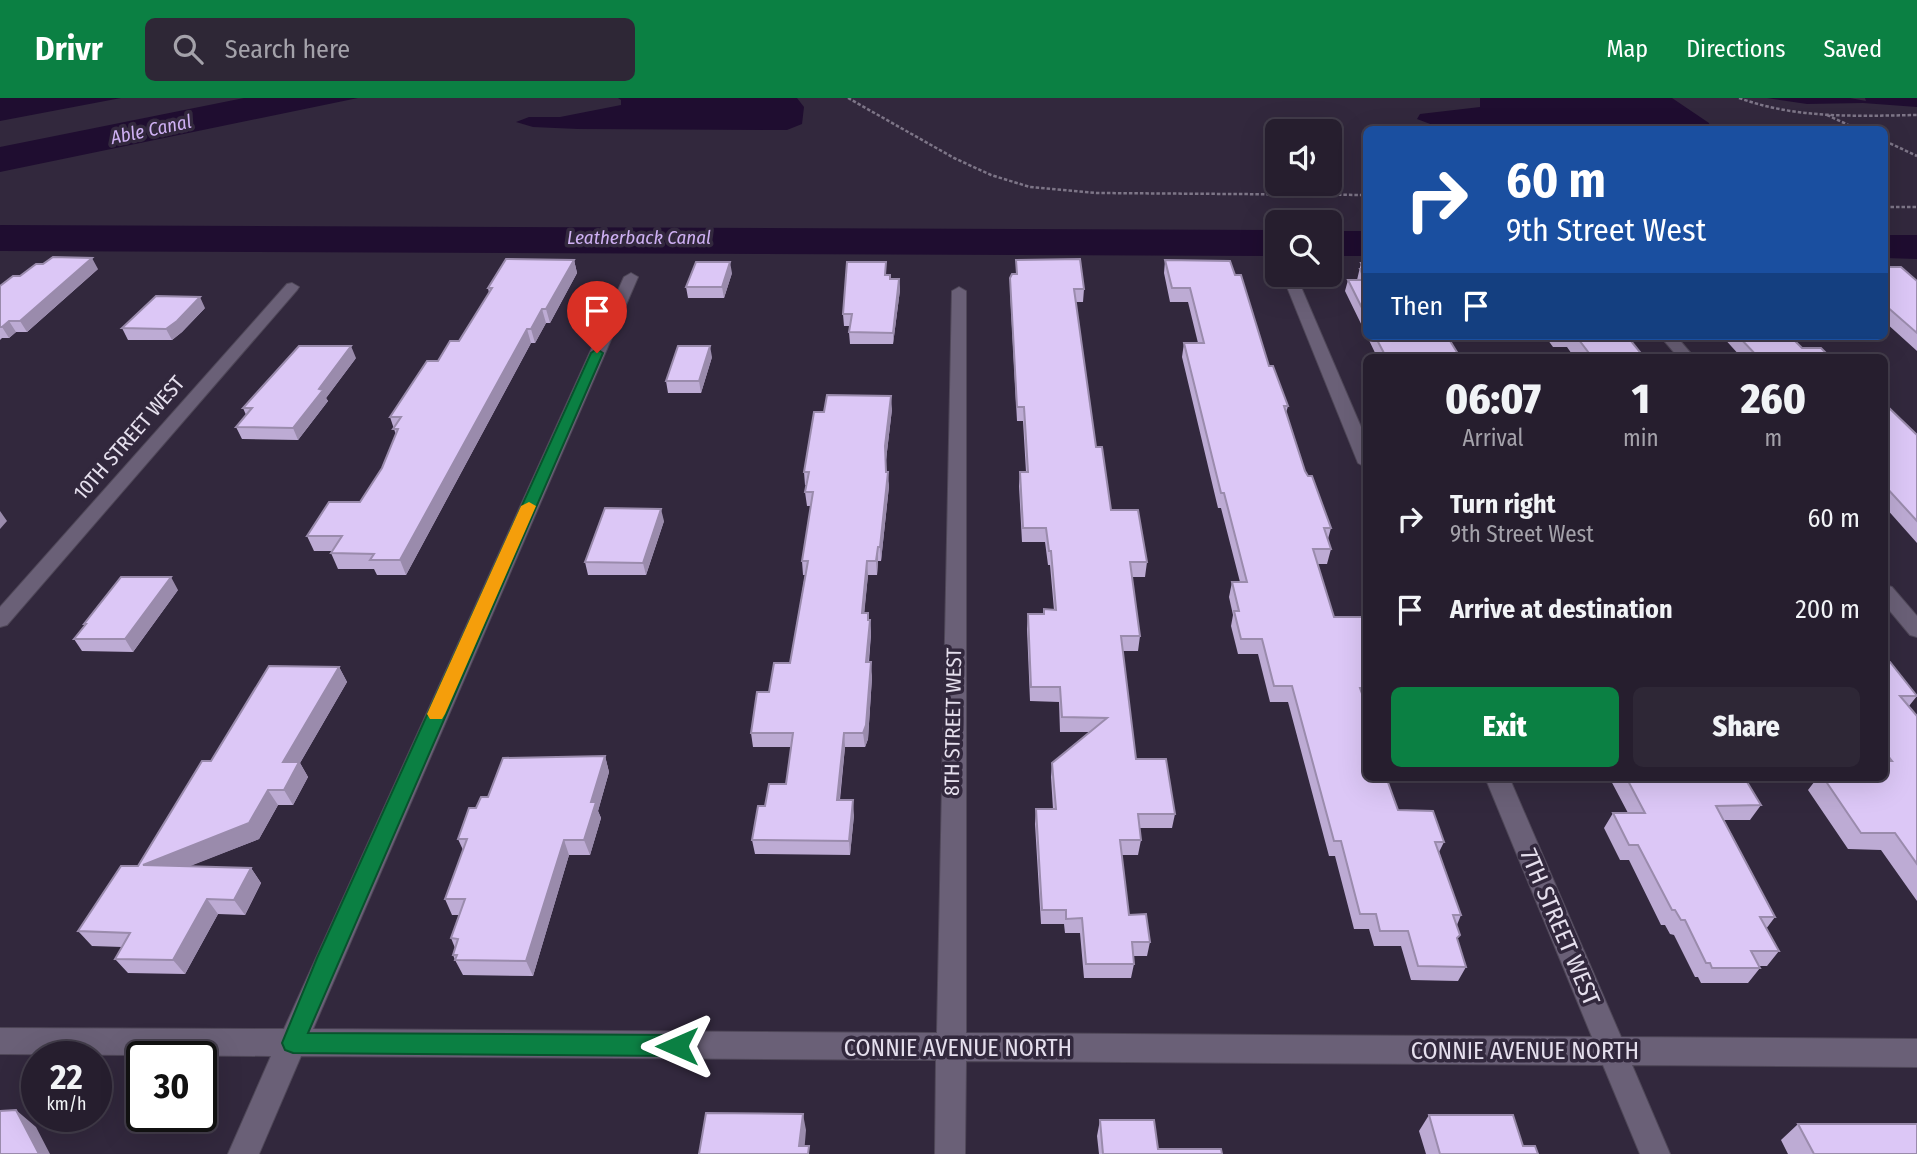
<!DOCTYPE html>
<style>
body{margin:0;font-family:"Fira Sans Condensed",sans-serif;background:#2e2736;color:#f1f3f6;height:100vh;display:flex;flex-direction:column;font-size:26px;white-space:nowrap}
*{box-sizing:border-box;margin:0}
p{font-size:23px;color:#a4a2aa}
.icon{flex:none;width:38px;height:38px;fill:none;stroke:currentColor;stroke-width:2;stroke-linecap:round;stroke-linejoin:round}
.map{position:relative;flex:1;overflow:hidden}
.panel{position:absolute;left:1363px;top:256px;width:525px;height:427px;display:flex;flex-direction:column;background:#261e2e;border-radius:10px;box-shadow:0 7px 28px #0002,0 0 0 2px #423c4a}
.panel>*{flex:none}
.hud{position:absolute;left:1363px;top:28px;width:525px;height:214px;border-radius:10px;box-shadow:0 7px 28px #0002,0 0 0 2px #423c4a;background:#1a4fa0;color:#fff;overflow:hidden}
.tools{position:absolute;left:1265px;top:21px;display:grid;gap:14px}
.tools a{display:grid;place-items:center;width:77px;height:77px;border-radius:10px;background:#261e2e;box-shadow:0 7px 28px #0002,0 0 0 2px #423c4a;font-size:35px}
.speed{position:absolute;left:21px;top:943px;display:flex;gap:14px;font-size:35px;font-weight:700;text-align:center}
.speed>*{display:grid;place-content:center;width:91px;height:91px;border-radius:50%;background:#261e2e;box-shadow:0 7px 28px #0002,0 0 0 2px #423c4a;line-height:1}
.speed small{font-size:18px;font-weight:400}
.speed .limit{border:4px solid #111;border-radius:10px;background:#fff;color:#111}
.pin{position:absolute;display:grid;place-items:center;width:60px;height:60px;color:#fff;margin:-72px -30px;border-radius:50% 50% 50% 0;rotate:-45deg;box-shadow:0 0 7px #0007}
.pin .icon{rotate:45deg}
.me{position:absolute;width:77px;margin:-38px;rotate:270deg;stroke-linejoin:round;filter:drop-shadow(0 0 5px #0008)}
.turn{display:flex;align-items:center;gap:24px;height:147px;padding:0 28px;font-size:32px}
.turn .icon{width:91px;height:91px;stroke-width:2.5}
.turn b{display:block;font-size:49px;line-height:60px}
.then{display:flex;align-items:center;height:66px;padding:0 28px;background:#0003;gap:14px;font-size:26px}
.eta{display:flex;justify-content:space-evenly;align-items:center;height:119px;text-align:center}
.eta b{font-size:42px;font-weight:800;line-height:49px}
.primary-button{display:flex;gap:14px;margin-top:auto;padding:14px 28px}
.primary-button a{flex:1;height:80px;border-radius:10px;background:#0b8043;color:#fff;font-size:28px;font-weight:800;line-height:80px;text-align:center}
.primary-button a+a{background:#2e2736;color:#f1f3f6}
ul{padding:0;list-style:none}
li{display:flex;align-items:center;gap:21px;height:91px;padding:0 28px}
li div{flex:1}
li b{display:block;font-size:26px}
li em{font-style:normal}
header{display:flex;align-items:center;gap:42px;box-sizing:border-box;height:98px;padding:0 35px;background:#0b8043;color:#fff}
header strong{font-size:33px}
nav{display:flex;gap:38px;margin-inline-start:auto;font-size:24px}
.search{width:490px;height:63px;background:#2e2736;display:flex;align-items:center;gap:18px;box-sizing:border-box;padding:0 24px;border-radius:10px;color:#a4a2aa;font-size:26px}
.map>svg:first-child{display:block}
</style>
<header>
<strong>Drivr</strong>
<div class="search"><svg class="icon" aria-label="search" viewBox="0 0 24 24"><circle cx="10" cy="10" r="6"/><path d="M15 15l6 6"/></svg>Search here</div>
<nav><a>Map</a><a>Directions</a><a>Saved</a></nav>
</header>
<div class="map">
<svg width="1917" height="1056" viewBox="0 0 1917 1056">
<rect width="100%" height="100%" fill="#32283d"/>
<path fill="#1f0d30" d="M0,0H121L0,23Z
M244,0H358L0,74V49Z
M618,0H797L804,9L802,26L787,32L578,31L533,29L516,24L529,19H560L621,7V2Z
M1480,0H1672L1709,25L1710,31L1446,32L1417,21L1420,16L1480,9Z
M1767,0H1850L1866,3L1865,0H1917V9L1863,5L1807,6Z
M0,127L1277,132L1278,158L0,153Z
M1330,133H1367V158H1330Z
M1885,137H1917V161L1885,160Z"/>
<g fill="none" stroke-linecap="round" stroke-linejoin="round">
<defs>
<path id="minor" d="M631,175L638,179L313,931L937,935L952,193L959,189L966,193V935L1592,939L1485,679H1509L1621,939L1917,941V969L1632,967L1670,1056H1640L1603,967L966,963L965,1056H935L936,962L301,958L259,1056H228L271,958L0,956V930L284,931L624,179Z
M292,185L299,189L297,192L7,527L0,529V509L287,186Z
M1294,185L1301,189L1367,343V370L1358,365L1287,189Z
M1660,238H1676L1694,259H1678Z
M1885,487L1892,489L1917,518V539L1910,537L1885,507Z"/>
</defs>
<use href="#minor" stroke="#4f4758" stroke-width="2"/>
<path stroke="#7d7587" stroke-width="2.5" stroke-dasharray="3.5 2" stroke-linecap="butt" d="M848,0L954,60L991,77L1030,89L1097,95L1367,97
M1739,0C1797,21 1856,18 1917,17
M1827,17L1859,32
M1885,43L1917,58
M1885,109H1917"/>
<use href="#minor" fill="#6a6077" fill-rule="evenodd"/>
</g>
<path fill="#bdabd4" d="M574,162L577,175L550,225H546L535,245H531L406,477H377L374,471H338L331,455L332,453H314L307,438L360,404L382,370L396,337L390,319L438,263L459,243L489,195L488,190Z
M1016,162L1084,191L1083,204H1076L1096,349L1111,412L1147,464L1145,479H1132L1140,538L1138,553H1123L1136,661L1175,716L1172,730H1139L1141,742L1138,757H1122L1129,817L1150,844L1147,858H1133L1134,866L1131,880H1084L1080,835H1065L1064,826H1041L1035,726L1036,711H1053L1051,679L1052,665L1089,634H1060L1059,604L1030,603L1027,531L1028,516H1044L1054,512L1050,467H1048L1045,444H1022L1019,388L1020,374H1026L1023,323H1017L1010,193V180L1016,176Z
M1165,162L1235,177L1269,268L1288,308L1286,315L1305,373L1331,430L1328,441L1331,451L1327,466H1317L1334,519L1367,529V605H1365L1367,679L1398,712L1444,744L1439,754L1461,817L1457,827V842L1466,869L1458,883L1411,882L1401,848H1374L1369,831H1354L1335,758H1329L1288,604H1270L1258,556H1238L1231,528L1233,517L1229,499L1232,484H1240L1221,410H1218L1182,259L1184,245H1198L1188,204H1170L1164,175Z
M1361,165H1367V238L1345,193L1348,182H1357Z
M1885,169L1917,183V253L1885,224Z
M98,171L27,234H16L9,240H2L0,242V188L20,178Z
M732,175L724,200H688L686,189Z
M887,177L890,181H899L900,192L893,246H850L849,234L850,228H844L843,216Z
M205,210L182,234L172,242H128L122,230Z
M1367,238H1454L1451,245L1460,259H1377Z
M1545,238H1627L1644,259H1574L1567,249H1553Z
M1722,238H1790L1802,250L1830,259H1741Z
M712,259L701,295H668L666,283Z
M356,260L326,300L328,303L298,342L242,341L236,329L246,317L243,310Z
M1885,306L1917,337V445L1885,409Z
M892,311L886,362V374L889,388L881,463H878L877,477H868L864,515L869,522H870L871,536L869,564L872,579L868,641L865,649H845L840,702L854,717L850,757L755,756L752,742L765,708L786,686L791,649H753L751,635L769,594L790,565L805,477H803L802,463L811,408H807L805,394L807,387H805L804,374Z
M664,423L646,477H588L585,464Z
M178,492L133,554L82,553L74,541L85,527L84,526Z
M1885,564L1917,598L1909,608L1917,618V803L1881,752L1848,751L1808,692L1818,679H1885Z
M339,569L347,584L300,665L308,679L293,707H278L259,741L189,768L251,770L261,785L245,817L218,816L185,876L128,875L115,861L122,849L92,848L78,833L138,768Z
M605,658L609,674L598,713L601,720L590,757H569L533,878L463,877L455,862L453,857L455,850L451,840L459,817H452L445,801L463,752L458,741L476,710L488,699Z
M1609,679H1744L1761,707L1750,722H1724L1775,819L1766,831L1779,853L1767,868H1759L1760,870L1748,885H1701L1698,879H1695L1674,837L1670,836L1665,827H1661L1629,762H1620L1604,730L1613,715H1628Z
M1429,1017L1523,1048L1538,1056H1426L1419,1033Z
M1100,1022L1158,1051L1222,1056H1099L1097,1038Z
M1798,1026L1917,1056H1788L1781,1042Z"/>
<path fill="#9a8bac" d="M92,160L98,171L27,234L20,223Z
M574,162L577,175L550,225L546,211Z
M730,164L732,175L724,200L722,189Z
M899,181L900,192L893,246V235Z
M200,199L205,210L182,234L172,242L166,231Z
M542,211L546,225L535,245L531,231Z
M9,223L16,234L9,240L2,229Z
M527,231L531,245L406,477L400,462Z
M351,248L356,260L326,300L328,303L298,342L293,330L319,291Z
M710,248L712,259L701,295L699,283Z
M891,298L892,311L886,362V388L885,348Z
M888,374L889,388L881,463L880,449Z
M661,411L664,423L646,477L643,465Z
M0,413L7,423L0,431Z
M878,449V463L877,477L876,463Z
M867,463L868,477L863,529L862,515Z
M171,479L178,492L133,554L125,541Z
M870,522L871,536L867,579L866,564Z
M871,564L872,579L868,641L865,649L863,635Z
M339,569L347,584L300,665L308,679L293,707L284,692L283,664Z
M844,635L845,649L838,716L837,702Z
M605,658L609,674L598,713L601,720L590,757L584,742L591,704Z
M268,692L278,707L259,741L155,782L143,767Z
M853,702L854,717L850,757L849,743Z
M564,742L569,757L533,878L526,863Z
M251,770L261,785L245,817L234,802Z
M207,801L218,816L185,876L173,862Z
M16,1012L36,1029L50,1056H39Z
M803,1016L806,1032L804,1056L799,1048Z"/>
<path fill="#dcc7f6" stroke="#9a8bac" stroke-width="2" d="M53,159L92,160L20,223H9L2,229H0V188L13,178H20L36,166H43Z
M506,161L574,162L546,211H542L531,231H527L400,462H370L374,456L331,455L342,438H307L329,404H360L382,370L398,331H393L401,319H390L427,263H438L450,243H459L492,190H488Z
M1080,161L1084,191H1074L1096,349H1102L1111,412H1138L1147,464H1130L1140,538H1121L1136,661H1166L1175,716H1138L1141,742H1120L1129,817L1146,816L1150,844H1132L1134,866H1086L1082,820L1066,821V812H1042L1036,711H1056L1052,665L1107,620L1062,619L1060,589H1031L1028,516H1044V511L1056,512L1051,453H1049L1046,430H1023L1020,374H1028L1024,309H1017L1010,180L1012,176H1017L1016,162Z
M1165,162L1230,163L1235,177H1241L1269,268H1273L1288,308H1284L1305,373L1308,378H1312L1331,430H1324L1331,451H1313L1334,519H1363L1367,529V590H1360L1367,610V679H1386L1398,712L1433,713L1444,744H1435L1461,817H1453L1460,837L1457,840L1466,869L1418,868L1408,833H1380L1376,816H1360L1341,743H1334L1292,588H1274L1262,541H1241L1234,513H1239L1232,484H1247L1224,395H1221L1184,245H1204L1190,190H1172Z
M696,164H730L722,189H686Z
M847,164H886L885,177H890V181H899L893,235L849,234L852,216H843Z
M1361,165H1367V220L1348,182H1365L1360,171H1364Z
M1885,169H1901L1917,183V235L1885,207Z
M156,198L200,199L177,223L166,231L122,230Z
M1375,238H1447L1460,259H1386Z
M1576,238H1627L1644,259H1592Z
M1738,238H1790L1802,250H1821L1830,259H1758Z
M299,248H351L319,291L323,292L293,330L236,329L252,310H243Z
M678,248H710L699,283H666Z
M827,297L891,298L885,348L886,374H888L880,449H878L876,463H867L862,515H868V522H870L866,564H871L866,627L863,635H844L837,702H853L849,743L752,742L758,708H765L769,686H786L793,635H751L757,594H769L774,565H790L808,463H802L813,394H805L809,374H804L814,314H824Z
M1885,306L1917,337V423L1885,388Z
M605,410L661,411L643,465L585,464Z
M121,479H171L125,541H74L86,526H84Z
M1885,564H1890L1917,598H1900L1917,618V766L1895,735H1861L1823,679H1885V663H1892L1885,654Z
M269,568L339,569L283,664H299L284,692H268L249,725L143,767L251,770L234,802L207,801L173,862L115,861L130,835L78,833L121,768H138L202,663H211Z
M605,658L591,704H596L584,742H564L526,863L455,862L457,857H453L458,841L451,840L465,801H445L467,741H458L469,710H476L481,699H488L503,660Z
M1626,679H1744L1761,707L1716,708L1775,819H1760L1779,853H1751L1760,870H1712L1710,865H1706L1685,822H1681L1675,812H1672L1638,747H1629L1613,715H1645Z
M16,1012L39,1056H0V1013Z
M706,1015L803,1016L799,1048H809L808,1056H699Z
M1429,1017H1513L1523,1048H1535L1538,1056H1440Z
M1100,1022H1154L1158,1051H1221L1222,1056H1103Z
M1798,1026H1917V1056H1814Z"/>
<path fill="#0b8043" stroke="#07532c" stroke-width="2" d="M597,251L603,255L308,935L677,937L685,940L688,948L685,955L677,958L293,955L285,952L282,945L317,860L591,255Z"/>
<path fill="#f59e0b" d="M529,404L536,408L445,616L442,621H430L427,616L521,408Z"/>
<g text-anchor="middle" stroke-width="7" stroke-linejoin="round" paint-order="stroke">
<g font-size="19" font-style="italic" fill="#cfb1f4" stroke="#32283d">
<text transform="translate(151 31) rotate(-12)" y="7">Able Canal</text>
<text x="639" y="146">Leatherback Canal</text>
</g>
<g font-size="21" fill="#e5dfed" stroke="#32283d">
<text transform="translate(129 340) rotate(-49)" y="7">10TH STREET WEST</text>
<text transform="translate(953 624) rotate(-89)" y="7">8TH STREET WEST</text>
</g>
<g font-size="24" fill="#e5dfed" stroke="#32283d">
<text transform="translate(1560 829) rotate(67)" y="8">7TH STREET WEST</text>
<text x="958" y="958">CONNIE AVENUE NORTH</text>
<text x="1525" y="961">CONNIE AVENUE NORTH</text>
</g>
</g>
</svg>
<div class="tools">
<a><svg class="icon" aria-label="sound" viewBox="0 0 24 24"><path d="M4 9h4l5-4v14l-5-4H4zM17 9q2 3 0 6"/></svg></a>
<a><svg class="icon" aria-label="search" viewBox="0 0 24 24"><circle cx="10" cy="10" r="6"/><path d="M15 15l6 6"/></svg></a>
</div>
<div class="speed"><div>22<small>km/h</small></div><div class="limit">30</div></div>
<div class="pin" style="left:597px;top:255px;background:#d93025"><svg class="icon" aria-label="arrive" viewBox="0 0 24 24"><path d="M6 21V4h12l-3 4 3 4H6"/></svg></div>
<svg class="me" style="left:677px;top:948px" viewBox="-20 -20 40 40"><path d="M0-17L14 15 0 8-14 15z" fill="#0b8043" stroke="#fff" stroke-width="4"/></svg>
<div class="hud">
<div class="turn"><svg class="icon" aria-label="right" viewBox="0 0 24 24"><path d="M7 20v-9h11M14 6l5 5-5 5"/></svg><div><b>60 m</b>9th Street West</div></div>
<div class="then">Then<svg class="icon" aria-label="arrive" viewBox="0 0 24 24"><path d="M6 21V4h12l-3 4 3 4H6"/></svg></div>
</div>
<section class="panel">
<div class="eta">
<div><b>06:07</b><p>Arrival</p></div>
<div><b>1</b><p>min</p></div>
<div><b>260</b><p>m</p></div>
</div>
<ul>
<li><svg class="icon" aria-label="right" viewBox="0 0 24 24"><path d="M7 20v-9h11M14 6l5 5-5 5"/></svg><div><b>Turn right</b><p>9th Street West</p></div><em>60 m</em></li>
<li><svg class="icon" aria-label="arrive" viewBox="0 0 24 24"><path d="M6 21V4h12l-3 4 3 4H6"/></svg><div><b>Arrive at destination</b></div><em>200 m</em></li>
</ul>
<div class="primary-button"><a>Exit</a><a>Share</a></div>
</section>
</div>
